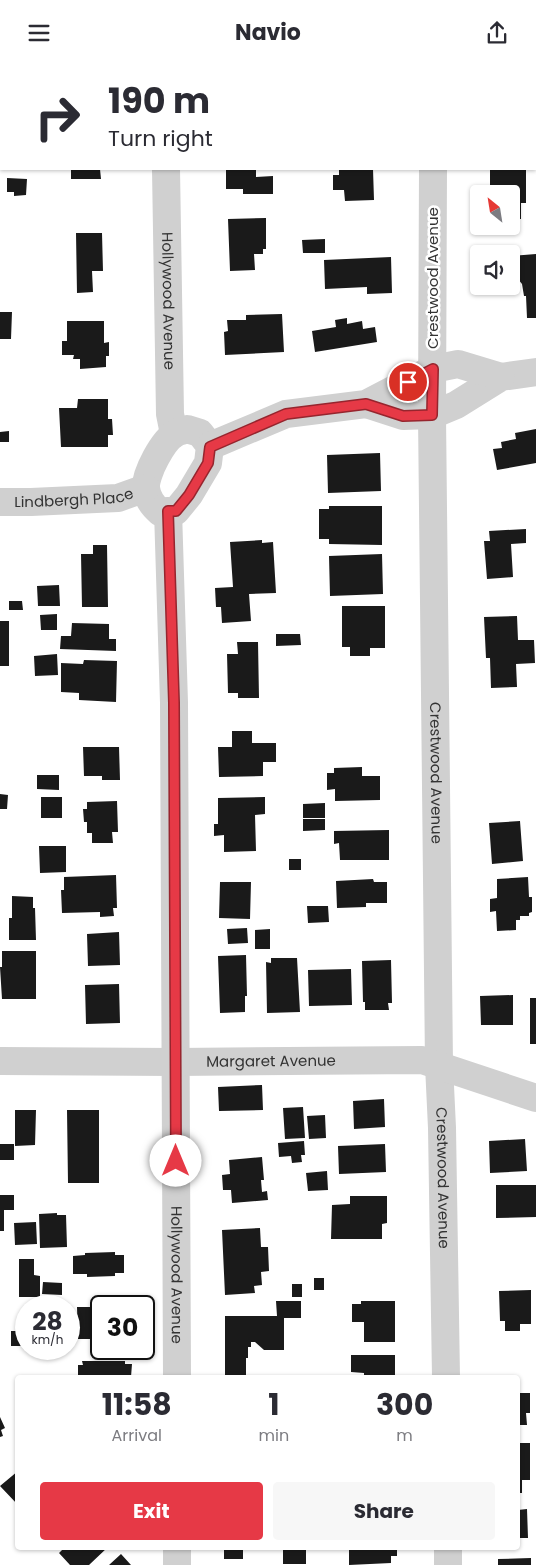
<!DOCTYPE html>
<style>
body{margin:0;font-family:Poppins,sans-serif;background:#f7f7f7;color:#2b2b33;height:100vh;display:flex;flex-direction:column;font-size:19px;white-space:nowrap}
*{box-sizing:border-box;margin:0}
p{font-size:16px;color:#7c7c81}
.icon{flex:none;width:28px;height:28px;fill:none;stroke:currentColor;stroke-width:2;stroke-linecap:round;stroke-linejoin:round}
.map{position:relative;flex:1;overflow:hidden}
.panel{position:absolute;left:15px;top:1310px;width:505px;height:175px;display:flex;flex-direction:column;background:#fff;border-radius:5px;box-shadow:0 1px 4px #0004}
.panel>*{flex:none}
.hud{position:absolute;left:0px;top:0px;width:536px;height:105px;box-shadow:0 1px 4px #0004;background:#fff;color:#2b2b33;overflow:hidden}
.needle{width:32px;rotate:330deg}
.controls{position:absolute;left:470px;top:120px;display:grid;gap:10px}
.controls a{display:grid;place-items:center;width:50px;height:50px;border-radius:5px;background:#fff;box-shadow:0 1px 4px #0004;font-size:25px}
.speed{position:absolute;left:15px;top:1230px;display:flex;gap:10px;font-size:25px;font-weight:700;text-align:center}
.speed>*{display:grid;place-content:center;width:65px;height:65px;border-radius:50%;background:#fff;box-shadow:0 1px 4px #0004;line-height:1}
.speed small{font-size:12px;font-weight:400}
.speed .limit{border:2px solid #111;border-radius:8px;background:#fff;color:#111}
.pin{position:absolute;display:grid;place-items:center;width:42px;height:42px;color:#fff;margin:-21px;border:2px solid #fff;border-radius:50%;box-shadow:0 1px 5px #0007}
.me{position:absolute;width:55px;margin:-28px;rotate:0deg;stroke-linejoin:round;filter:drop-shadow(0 0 4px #0008)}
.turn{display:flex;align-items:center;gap:18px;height:105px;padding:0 25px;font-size:22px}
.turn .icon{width:65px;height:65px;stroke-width:2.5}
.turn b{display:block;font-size:35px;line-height:42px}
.eta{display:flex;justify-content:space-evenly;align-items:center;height:85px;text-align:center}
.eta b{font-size:30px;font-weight:700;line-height:35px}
.action{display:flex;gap:10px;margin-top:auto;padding:10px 25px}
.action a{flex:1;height:58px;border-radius:5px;background:#e63946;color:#fff;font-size:20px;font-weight:700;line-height:58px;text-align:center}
.action a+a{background:#f7f7f7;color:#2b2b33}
header{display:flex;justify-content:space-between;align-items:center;height:65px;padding:0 25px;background:#fff;font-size:22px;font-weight:700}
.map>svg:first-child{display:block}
</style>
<header><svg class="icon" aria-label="menu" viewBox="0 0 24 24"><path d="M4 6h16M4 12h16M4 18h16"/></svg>Navio<svg class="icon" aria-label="share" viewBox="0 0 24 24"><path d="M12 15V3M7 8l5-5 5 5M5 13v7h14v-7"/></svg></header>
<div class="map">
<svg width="536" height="1500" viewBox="0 0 536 1500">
<rect width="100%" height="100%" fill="#fff"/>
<path fill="#1a1a1a" d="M71,104H100L101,114H71Z
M226,104H256V112L273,111V129H243V124H226Z
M339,104H373L374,135L345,136L344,125H333V110H339Z
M490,104H526V138H521V154H511V129H496V122H490Z
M7,113L27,114L26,130L14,131V127H7Z
M266,153V184H263V189H254L255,205L230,206L228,154Z
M76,168H102L103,206H92L93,227L77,228Z
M325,174V188H303L302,175Z
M536,189V253H527L526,231H524L522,219L514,209H511V191Z
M391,192L392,228L367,229V222L325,224L324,195Z
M0,247H12L11,274H0Z
M282,249L284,287L225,290L224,267L228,266L227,255H246V250Z
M347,253V259L362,256L363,264L375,262L377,277L315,287L312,266L336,262L335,255Z
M67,256H104V278L109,277V291H106V302L80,304V294H73L74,290H62V276H67Z
M78,334H108V354H112L113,370H108V382H61L59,343H77Z
M536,364V398L497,405L493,384L502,383L501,377L516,374L515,368Z
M9,366V377H0V367Z
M380,388L381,426L328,428L327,390Z
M329,441H382V480L329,479V474H319V444H329Z
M526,464V478L511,479L513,512L487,514L484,476H490L489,466Z
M262,475V478L273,477L276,528L249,529L251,556L222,558L221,542H216L215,523L233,522L230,477Z
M93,480H107L108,542H82L81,489H93Z
M382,489L383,529L330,531L329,491Z
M59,520L60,541H38L37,521Z
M9,536H22L23,545H9Z
M342,541H385V583H370V591H350V582H342Z
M57,549V565H41L40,550Z
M517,551L518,575H534L535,598L516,599L517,622L491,623L490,593H486L484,552Z
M0,556H9V601H0Z
M72,558L109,559V574H116V586L60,584L61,571H71Z
M276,569H300L301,580L276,581Z
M237,577H258L259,633H238V628H228L227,589H238Z
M57,589L58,610L35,611L34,591Z
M84,595L117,596L116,637L79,635V628L61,627V598L83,599Z
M232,666H252V678H276V697H263V711L219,712L218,682H232Z
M83,682H119L120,715H102V711H84Z
M362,702V711H380V735L335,736V724L327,725V708H334V703Z
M37,710H59V725L37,724Z
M0,729L8,730L7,744H0Z
M41,732H62V753H41Z
M265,732V749L255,750L256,786L224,787V770L214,771V759H218V733Z
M117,736L118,767H112L113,778H92V768H87V757H84L83,744H87V737Z
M325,738V753H303V739Z
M303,754H325V765L303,766Z
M520,756L523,796L492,799L489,758Z
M389,765V795H340L339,778L334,779V766Z
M39,781H66V807L40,808Z
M289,794H301V805H289Z
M116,810L117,843H113L114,851L100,852V847L62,848L61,825H64V812Z
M528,812L529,832H532V847L529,848V851H520V855H516V865L497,866L496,846L490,847V834L497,833V814Z
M373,814L374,817H387V838H366V842L337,843L336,816Z
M220,817H251L250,854L219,853Z
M12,831L33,832V843H35L36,875H9V853H12Z
M307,841H328L329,857L308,858Z
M247,863L248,878L228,879L227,864Z
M270,864V884H255V865Z
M119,867L120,900L88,901L87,869Z
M2,886H36V934H2L0,902H2Z
M246,890L247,931H245V947L220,948L218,891Z
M271,893H297L300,947L267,948L266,897L271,898Z
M391,895L392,938H388L389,945H365V937H363L362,896Z
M351,904L352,940L309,941L308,905Z
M119,919L120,958L86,959L85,920Z
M513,930V960H481L480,931Z
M530,933H536V979H530Z
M262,1020L263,1045L219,1046L218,1022Z
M384,1034L385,1062L354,1064L353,1036Z
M303,1042L305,1073L285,1074L283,1043Z
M15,1045H36L35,1080L15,1081Z
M67,1045H99V1118H68Z
M325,1050L326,1073L309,1074L307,1051Z
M525,1074L527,1106L490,1108L489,1076Z
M304,1076L305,1090H301L302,1097L292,1098L291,1091L279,1092L278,1078Z
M0,1079H14V1095H0Z
M385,1079L386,1107L339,1109L338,1081Z
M262,1092L264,1115H261L262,1127L267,1126L268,1135L232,1138L231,1125H223L222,1110L230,1109L229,1095Z
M327,1106L328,1125L308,1126L306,1108Z
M496,1120H536V1152L496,1153Z
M0,1130H14V1145H4V1166H0Z
M350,1131H387V1158L382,1159V1174H331L332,1140L350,1139Z
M57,1148V1150H66L67,1182L40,1183L39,1149Z
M36,1157L37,1179L15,1180L14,1158Z
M260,1163L261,1182H268L269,1206L261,1207L262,1220L254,1221L255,1228L225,1230L222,1165Z
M115,1187V1190H124V1208H115V1211L87,1212V1209H73V1191L85,1190V1188Z
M19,1194H34V1210L40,1211V1232H19Z
M314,1213H324V1225H314Z
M43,1217L62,1218V1230L42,1229Z
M292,1219H302V1232H292Z
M531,1225V1259H520V1266H505V1256H500L499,1226Z
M276,1236H301V1253H284V1285H264L255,1277H251V1282H248V1293H246V1312H229V1310H225V1251H277Z
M361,1236H395V1277H364V1257H352V1239H361Z
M77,1242H101V1274H78Z
M11,1266H26V1281H11Z
M42,1284H65L66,1288L43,1289Z
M351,1290H395V1312H364V1308L351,1307Z
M82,1296H125V1299H132L131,1312H78V1300H83Z
M518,1328H530V1348H526L527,1360H518Z
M0,1352L5,1363L1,1365L3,1371L0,1372Z
M518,1378H530V1415H522V1428H518Z
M18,1406V1440L0,1421Z
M527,1444L528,1473H518V1445Z
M65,1482H108L89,1500H70L59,1488Z
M224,1482H243V1494H224Z
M349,1482H397V1491H391V1498L349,1500Z
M283,1484H306V1499H283Z
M121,1489L131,1500H109Z
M531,1493V1500H498V1494Z"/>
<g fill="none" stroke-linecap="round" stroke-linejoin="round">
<g stroke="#d0d0d0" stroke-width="28">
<path d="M164,0V1"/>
<path d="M433,1V0"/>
<path id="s1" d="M166,104L170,349L174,369"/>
<path id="s2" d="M433,104L432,350L439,1000L442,1063L446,1312"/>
<path d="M366,339L403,351L432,350L456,340L501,312L536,307"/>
<path d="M187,364L200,368L210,381L208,398L189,430L176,446L160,447C153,441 147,433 146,423C145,409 163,375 176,368C179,366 183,366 187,364Z"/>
<path d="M210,381L286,349L366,339L433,304L458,299L501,312"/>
<path id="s3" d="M0,437H31L118,433L146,423"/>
<path id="s4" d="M168,446L174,638L177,1312"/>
<path id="s5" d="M0,996L176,997L422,995L536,1033"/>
<path d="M177,1482V1500"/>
<path d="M448,1482V1500"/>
</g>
</g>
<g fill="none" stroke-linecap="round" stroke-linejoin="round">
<defs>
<path id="route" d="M176,1096L174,638L168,446H176L189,430L208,398L210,382L286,349L366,339L403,351L432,350L433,304L408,317"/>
</defs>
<use href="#route" stroke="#96252e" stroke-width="12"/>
<use href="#route" stroke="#e63946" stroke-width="9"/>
</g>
<g text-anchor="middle" stroke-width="5" stroke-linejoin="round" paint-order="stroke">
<g font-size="15" fill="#333" stroke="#fff">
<text transform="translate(433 213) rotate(-90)" y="5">Crestwood Avenue</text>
<text dy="5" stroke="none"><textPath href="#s1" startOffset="132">Hollywood Avenue</textPath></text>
<text dy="5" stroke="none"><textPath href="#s3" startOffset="74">Lindbergh Place</textPath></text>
<text dy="5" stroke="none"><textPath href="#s2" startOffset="604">Crestwood Avenue</textPath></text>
<text dy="5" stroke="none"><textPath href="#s5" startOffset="271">Margaret Avenue</textPath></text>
<text dy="5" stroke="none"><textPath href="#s2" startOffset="1009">Crestwood Avenue</textPath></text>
<text dy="5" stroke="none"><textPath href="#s4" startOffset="764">Hollywood Avenue</textPath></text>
</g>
</g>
</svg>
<div class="controls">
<a><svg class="needle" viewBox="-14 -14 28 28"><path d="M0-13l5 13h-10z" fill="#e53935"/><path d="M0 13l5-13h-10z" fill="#7c7c81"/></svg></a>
<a><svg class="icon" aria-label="sound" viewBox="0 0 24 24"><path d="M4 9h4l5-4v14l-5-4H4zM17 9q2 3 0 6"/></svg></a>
</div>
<div class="speed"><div>28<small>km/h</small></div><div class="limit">30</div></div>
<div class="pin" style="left:408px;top:317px;background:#d93025"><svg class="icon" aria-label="arrive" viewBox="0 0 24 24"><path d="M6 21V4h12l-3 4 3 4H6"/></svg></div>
<svg class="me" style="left:176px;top:1096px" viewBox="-20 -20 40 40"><circle r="19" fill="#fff"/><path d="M0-13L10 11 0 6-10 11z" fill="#e63946"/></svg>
<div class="hud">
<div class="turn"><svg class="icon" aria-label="right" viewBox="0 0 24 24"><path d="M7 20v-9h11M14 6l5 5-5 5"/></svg><div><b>190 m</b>Turn right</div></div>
</div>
<section class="panel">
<div class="eta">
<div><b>11:58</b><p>Arrival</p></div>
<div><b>1</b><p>min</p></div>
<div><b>300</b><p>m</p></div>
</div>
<div class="action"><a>Exit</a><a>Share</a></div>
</section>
</div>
